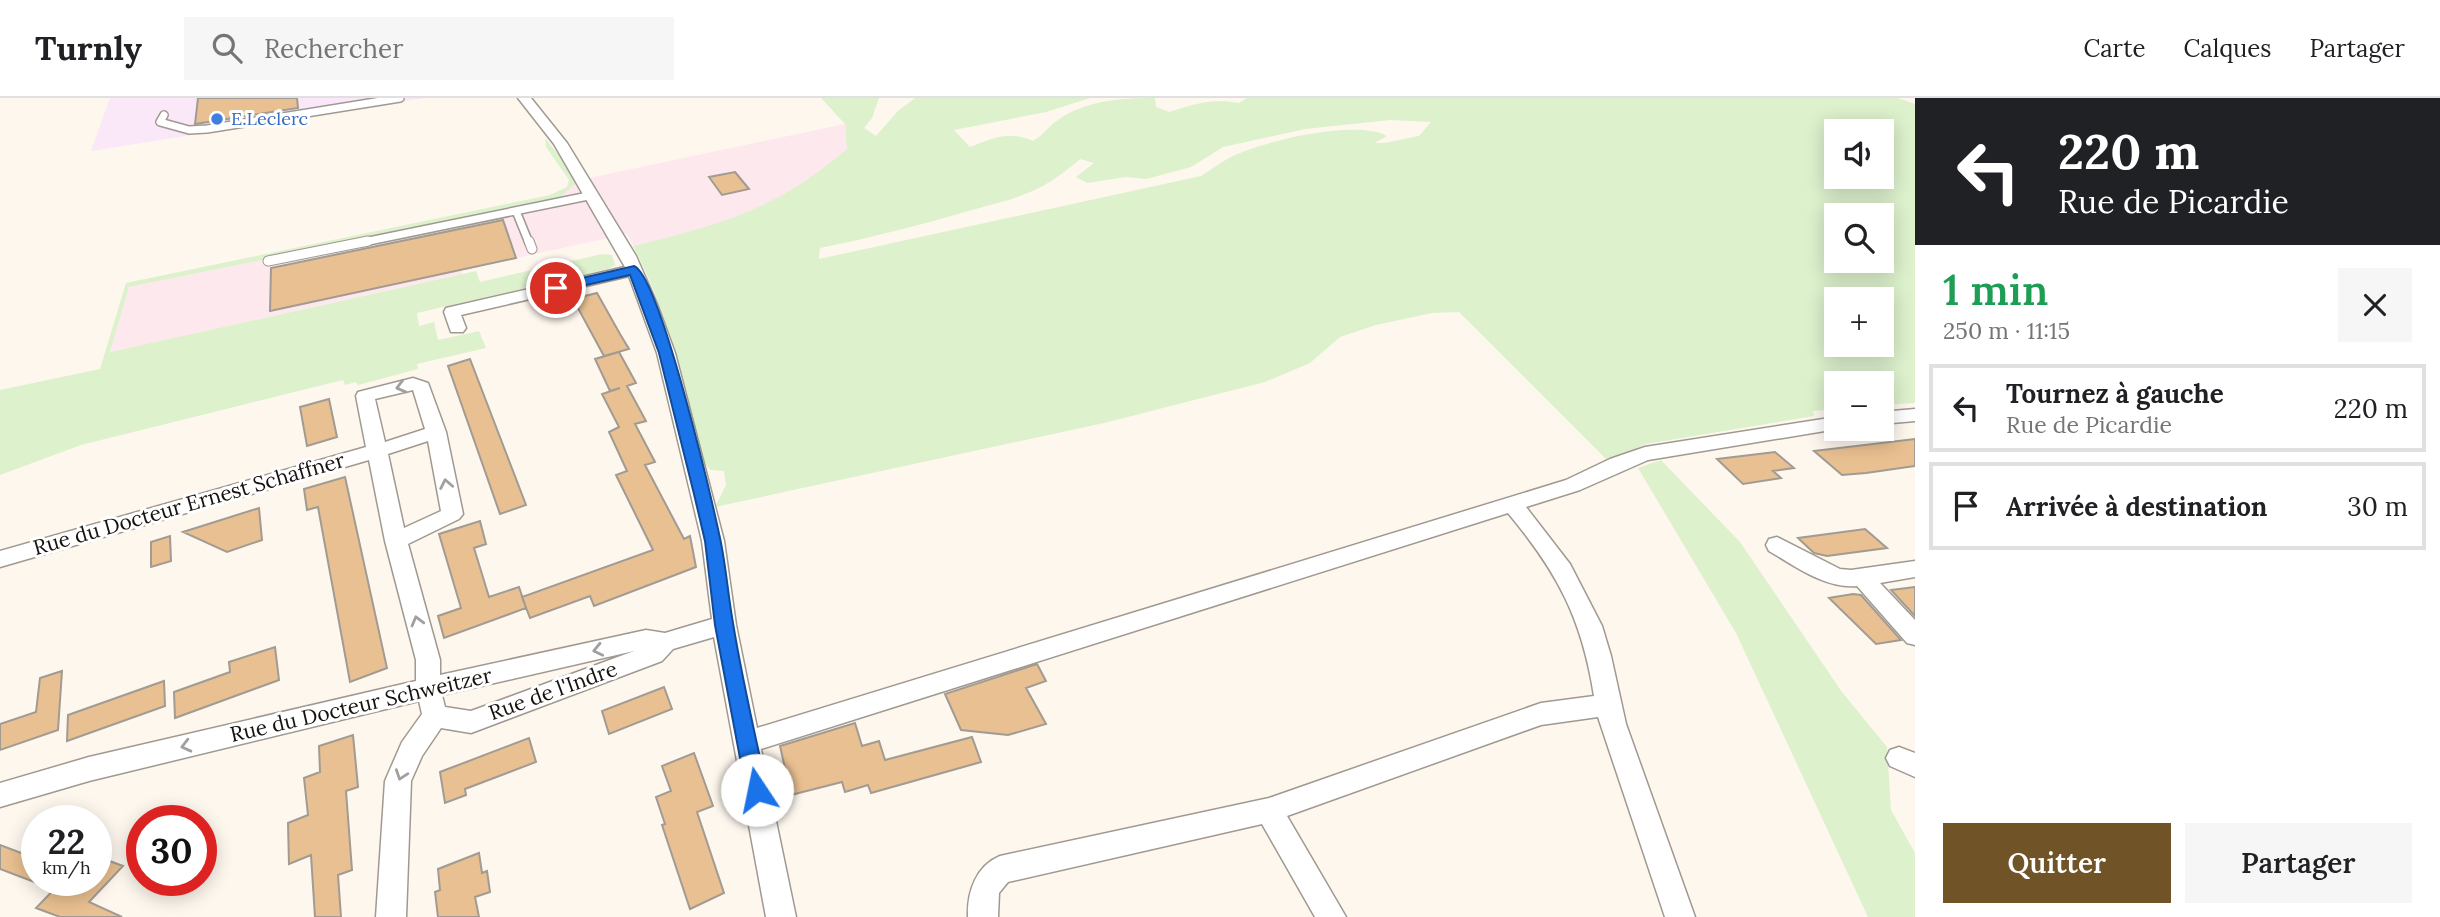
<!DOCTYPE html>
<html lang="fr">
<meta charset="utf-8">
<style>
body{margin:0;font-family:Lora,serif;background:#f6f6f6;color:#202124;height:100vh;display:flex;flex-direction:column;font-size:26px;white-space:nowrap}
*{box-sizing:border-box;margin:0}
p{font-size:23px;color:#757577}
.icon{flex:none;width:38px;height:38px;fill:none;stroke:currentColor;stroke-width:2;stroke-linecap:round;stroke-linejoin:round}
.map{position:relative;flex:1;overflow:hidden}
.drawer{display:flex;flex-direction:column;background:#fff;width:525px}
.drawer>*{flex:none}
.top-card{background:#202124;color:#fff;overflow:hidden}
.controls{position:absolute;left:1824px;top:21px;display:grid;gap:14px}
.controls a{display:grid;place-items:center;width:70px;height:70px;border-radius:0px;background:#fff;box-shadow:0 4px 18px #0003;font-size:35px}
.speed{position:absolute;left:21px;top:707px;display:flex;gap:14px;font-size:35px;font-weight:700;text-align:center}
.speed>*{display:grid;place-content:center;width:91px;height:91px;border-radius:50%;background:#fff;box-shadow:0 4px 18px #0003;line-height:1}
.speed small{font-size:18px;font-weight:400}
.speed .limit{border:10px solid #d22;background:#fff;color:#111}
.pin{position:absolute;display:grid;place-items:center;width:60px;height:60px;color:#fff;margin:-30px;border:4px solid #fff;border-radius:50%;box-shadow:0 2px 7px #0007}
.me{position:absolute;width:77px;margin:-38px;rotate:349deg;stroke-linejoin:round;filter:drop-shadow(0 0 5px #0008)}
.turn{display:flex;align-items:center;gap:24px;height:147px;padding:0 28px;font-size:32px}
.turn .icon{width:91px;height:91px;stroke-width:2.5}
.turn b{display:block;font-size:49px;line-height:60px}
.round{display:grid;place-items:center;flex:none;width:74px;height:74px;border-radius:0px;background:#f6f6f6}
.overview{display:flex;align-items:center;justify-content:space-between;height:119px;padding:0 28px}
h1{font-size:42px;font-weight:600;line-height:52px;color:#1e9e55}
.button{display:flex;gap:14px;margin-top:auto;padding:14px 28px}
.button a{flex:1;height:80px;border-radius:0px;background:#705427;color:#fff;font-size:28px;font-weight:600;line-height:80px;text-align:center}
.button a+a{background:#f6f6f6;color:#202124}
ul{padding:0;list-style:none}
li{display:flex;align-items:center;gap:21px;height:88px;margin:0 14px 10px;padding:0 14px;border:4px solid #e0e0e0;border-radius:0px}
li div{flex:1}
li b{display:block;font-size:26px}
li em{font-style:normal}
header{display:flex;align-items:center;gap:42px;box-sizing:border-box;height:98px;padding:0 35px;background:#fff;border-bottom:2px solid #e0e0e0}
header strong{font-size:33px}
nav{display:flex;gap:38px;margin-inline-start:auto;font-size:24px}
.search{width:490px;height:63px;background:#f6f6f6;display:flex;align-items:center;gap:18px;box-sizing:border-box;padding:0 24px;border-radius:0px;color:#757577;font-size:26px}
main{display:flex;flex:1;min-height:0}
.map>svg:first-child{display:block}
</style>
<header>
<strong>Turnly</strong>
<div class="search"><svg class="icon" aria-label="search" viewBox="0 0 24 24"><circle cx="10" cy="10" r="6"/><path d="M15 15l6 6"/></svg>Rechercher</div>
<nav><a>Carte</a><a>Calques</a><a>Partager</a></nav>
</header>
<main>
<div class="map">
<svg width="1915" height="819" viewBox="0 0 1915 819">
<rect width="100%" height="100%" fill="#fef7ee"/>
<path fill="#fae7f8" d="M110,0H424L91,53Z"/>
<path fill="#fde8ed" d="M845,26L847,51L819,75L781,99L739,119L702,131L633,148L627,136L461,172L462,176L110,254L129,189L543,105L576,85L575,83Z"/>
<path fill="#ddf1cd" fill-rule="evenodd" d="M821,0H879L872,20L864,30L876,38L898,13L915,0H1090L1046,14L954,32L970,49C993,40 1009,32 1033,43C1046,35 1048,28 1058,22C1086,2 1122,0 1155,0L1156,9L1169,14C1194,6 1212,0 1239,5L1247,0H1898L1915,6V305L1881,307V285H1836V311L1813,313L1814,318L1646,346L1608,363L1459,214L1432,215L1376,227L1340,239L1310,265L1265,284L1104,325L715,409L726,387L724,373L711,372L704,365C685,290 669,217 633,148C722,126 776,112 847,51L845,26ZM1390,22L1431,24L1419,38C1404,40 1389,46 1375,45L1387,38C1356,21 1265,43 1233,58C1222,63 1211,72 1201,78L819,161L820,150C869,140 917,128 965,114C1016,99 1038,98 1080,61L1094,65L1076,79L1087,85L1126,79L1146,81L1191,69L1223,49L1305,31ZM1836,33H1881V79H1836ZM1836,117H1881V163H1836ZM1836,201H1881V247H1836Z
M545,40L561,60L576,85L561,98L543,105L129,189L110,254L476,173L480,184L602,156L612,157L615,167L608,171L417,215L419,228L434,224L438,242L479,233L486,250L417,266L418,271L358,287L356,284L345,287L343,282L81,347L0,377V292L100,271L126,185L550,97L567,89L569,82L546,49Z
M1661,362L1740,444L1842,594L1887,649L1891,712L1915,755V819H1868L1736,535L1638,370Z"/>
<path fill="#e9c091" stroke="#a19b93" stroke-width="2" d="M198,0H297L298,10L195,26Z
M735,74L749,91L722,97L709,79Z
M503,122L516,160L270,213L271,170Z
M597,195L620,236L629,251L604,258L573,201Z
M619,254L636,285L627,288L646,323L635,326L655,364L645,367L684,441L690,438L696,469L594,508L590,498L530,520L522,499L653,452L616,377L627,373L609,334L619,329L602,296L620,290L610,293L595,261Z
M470,261L526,407L500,416L448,268Z
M329,301L337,339L307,348L300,309Z
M1915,341V368L1866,375L1842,377L1814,353Z
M1775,354L1794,370L1773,373L1781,380L1743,386L1717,361Z
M345,379L387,570L350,584L318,409L307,412L304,391Z
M259,410L262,442L227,454L183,434Z
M480,423L486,446L474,450L489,499L519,489L526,510L444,540L438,518L461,510L439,436Z
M1865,431L1887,450L1827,458L1814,455L1798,440Z
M170,438L171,463L151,469V444Z
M1915,489V518L1891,492Z
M1853,496L1861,497L1901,542L1876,546L1829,500Z
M275,549L279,582L175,620L174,594L230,574L229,564Z
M1037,566L1046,583L1026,590L1046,626L1008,637L961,632L945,596Z
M62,573L58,632L0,652V626L36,614L40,580Z
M164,583L165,608L67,643L68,617Z
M664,589L672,611L609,636L602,613Z
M855,625L862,648L879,643L885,662L972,639L981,664L871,695L868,687L845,694L842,684L791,697L780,648Z
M353,637L358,689L346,693L352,772L338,777L341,819H315L311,757L289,766L288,725L308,717L304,680L320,674L319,648Z
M529,640L536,664L465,691L466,697L445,705L440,674Z
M694,655L713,708L697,714L724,795L690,811L662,727L665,726L656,699L671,693L662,668Z
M0,747L37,761V785L0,771Z
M479,755L482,775L487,773L490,794L475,799L479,819H438L435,794L440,792L438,771Z
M96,758L123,768L89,804L122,819H60L36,810L63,782H96Z"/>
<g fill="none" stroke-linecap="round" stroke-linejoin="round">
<defs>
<path id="service-far1" d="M164,17L160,24L189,32L207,31L400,0
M516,113L529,145
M359,145L593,97"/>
<path id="service" d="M529,143L532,151
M268,163L368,143"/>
<path id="minor" d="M518,0H531L567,45L636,158L657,206L675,255L724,443L736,527L757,630L1566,382L1610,361L1645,349L1836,319L1837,331L1648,362L1580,392L1526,409L1570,466L1602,528L1611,558L1626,626L1695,819H1665L1598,619L1541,627L1287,718L1346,819H1315L1262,726L1008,784L999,795L998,819H968C967,794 976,768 1000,758L1269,700L1541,605L1594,598C1582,521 1558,475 1508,415L761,651L796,819H766L714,539L673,551L662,563L471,635L441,630L422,658L411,683L406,819H376L385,683L402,644L422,616L419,603L89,683L0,709V685L89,659L416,583V562L385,443L369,362L0,469V453L366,349L356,298L358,294L413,280L428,285L446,334L463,416L459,421L408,446L440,562V577L646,532L665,535L712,521L702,443L657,255L629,178L461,217L466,230L463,234H451L444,214L446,210L625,169L554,46ZM413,292L425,331L385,344L375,301ZM428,343L441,413L404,430L388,356ZM634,553L471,613L445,609L442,597Z
M1915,311V323L1881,326V314Z
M1777,439L1840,471L1851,472L1915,463V479L1880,485L1915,522V547L1907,545L1857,488C1825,491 1795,468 1769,453L1766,447L1769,441Z
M1899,649L1915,655V679L1890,668L1886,660L1890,652Z"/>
</defs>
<use href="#service-far1" stroke="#a09991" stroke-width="10"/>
<use href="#service" stroke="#a09991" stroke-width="11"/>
<use href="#minor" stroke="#a09991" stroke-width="3"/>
<use href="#service-far1" stroke="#fff" stroke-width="7"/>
<use href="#service" stroke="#fff" stroke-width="9"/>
<use href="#minor" fill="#fff" fill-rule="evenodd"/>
</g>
<defs><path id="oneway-chevron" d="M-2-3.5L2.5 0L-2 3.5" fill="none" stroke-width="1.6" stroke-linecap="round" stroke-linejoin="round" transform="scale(1.75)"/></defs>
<g stroke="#a1a09f">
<use href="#oneway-chevron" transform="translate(401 289) rotate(165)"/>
<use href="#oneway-chevron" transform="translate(446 386) rotate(-101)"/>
<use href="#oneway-chevron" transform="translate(417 523) rotate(-105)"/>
<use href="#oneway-chevron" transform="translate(598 552) rotate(167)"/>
<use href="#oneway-chevron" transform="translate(186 648) rotate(166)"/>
<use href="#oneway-chevron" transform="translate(401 677) rotate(109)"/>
</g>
<path fill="#1a73e8" stroke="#114b97" stroke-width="2" d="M634,168C660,178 712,403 720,440C726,468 728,497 733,525C742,581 755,636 767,692L764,698L757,701L749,698L746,692L715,527L705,443L694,396L659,255L630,177L556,194L550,190L551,187Z"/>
<circle fill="#3f7fe0" stroke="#fff" stroke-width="2.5" cx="217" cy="21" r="7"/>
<g text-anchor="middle" stroke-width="6" stroke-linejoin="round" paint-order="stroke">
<g font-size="18" fill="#366cbe" stroke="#fff" text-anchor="start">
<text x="231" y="27">E.Leclerc</text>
</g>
<g font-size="21" fill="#15120f" stroke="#fff">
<text transform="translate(189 406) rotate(-16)" y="7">Rue du Docteur Ernest Schaffner</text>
<text transform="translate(553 593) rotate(-20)" y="7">Rue de l'Indre</text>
<text transform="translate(361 607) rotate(-13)" y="7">Rue du Docteur Schweitzer</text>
</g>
</g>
</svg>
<div class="controls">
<a><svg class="icon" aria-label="sound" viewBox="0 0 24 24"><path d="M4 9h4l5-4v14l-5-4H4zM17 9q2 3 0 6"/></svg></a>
<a><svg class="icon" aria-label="search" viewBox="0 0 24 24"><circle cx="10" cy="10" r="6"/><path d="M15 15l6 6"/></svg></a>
<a>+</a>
<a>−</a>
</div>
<div class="speed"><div>22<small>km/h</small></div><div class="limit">30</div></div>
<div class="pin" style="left:556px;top:190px;background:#d93025"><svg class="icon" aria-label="arrive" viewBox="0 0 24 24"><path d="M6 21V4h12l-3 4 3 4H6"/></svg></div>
<svg class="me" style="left:757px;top:692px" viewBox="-20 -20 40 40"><circle r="19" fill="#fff"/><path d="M0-13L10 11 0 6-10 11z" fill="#1a73e8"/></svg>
</div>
<section class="drawer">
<div class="top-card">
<div class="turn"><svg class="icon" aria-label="left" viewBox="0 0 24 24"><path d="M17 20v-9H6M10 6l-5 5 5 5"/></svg><div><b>220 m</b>Rue de Picardie</div></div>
</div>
<div class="overview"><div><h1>1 min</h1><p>250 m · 11:15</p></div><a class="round"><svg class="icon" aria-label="close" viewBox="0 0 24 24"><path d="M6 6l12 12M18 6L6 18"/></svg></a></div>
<ul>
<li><svg class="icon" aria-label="left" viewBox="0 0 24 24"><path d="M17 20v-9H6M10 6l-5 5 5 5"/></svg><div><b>Tournez à gauche</b><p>Rue de Picardie</p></div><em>220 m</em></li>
<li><svg class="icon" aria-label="arrive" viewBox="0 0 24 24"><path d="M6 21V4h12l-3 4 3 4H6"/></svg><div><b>Arrivée à destination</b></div><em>30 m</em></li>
</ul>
<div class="button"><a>Quitter</a><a>Partager</a></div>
</section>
</main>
